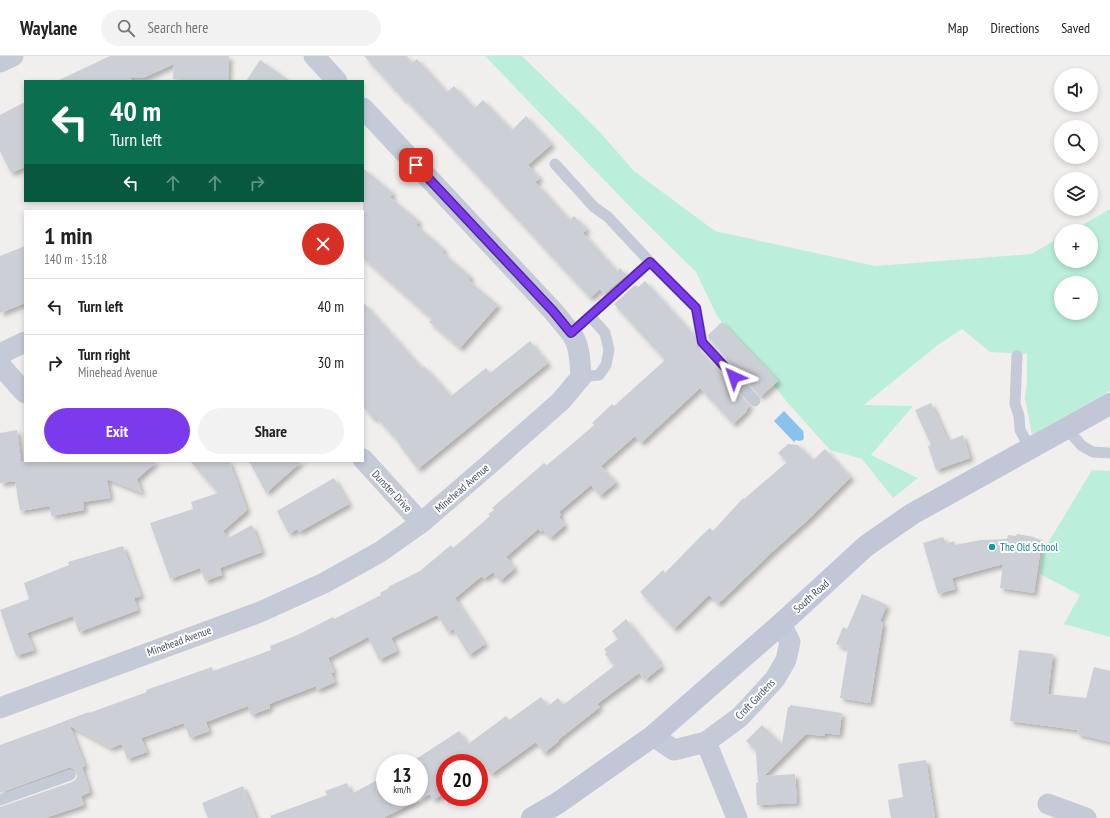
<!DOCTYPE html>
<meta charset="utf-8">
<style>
body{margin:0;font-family:"PT Sans Narrow",sans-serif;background:#f2f2f2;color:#222;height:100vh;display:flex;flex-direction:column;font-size:15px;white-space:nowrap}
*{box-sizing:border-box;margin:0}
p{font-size:13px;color:#767676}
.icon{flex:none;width:22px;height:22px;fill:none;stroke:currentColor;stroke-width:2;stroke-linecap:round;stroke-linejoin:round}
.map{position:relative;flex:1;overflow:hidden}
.panel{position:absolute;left:24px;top:154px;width:340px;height:252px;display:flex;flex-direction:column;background:#fff;border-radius:0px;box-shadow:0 2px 6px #0003}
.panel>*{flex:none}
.top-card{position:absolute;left:24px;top:24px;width:340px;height:122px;border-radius:0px;box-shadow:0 2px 6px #0003;background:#0b6e4f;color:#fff;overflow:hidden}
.fabs{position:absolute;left:1054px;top:12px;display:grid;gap:8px}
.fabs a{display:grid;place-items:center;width:44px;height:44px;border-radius:50%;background:#fff;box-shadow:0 2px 6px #0003;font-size:20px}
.speed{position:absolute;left:376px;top:698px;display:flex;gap:8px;font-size:20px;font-weight:700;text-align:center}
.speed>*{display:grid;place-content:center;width:52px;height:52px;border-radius:50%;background:#fff;box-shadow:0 2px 6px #0003;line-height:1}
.speed small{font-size:10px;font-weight:400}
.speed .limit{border:6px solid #d22;background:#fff;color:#111}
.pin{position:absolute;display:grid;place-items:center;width:34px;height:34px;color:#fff;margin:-17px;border-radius:8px;box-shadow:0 2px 6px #0006}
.me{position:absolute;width:44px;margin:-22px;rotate:318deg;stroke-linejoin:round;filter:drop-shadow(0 0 3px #0008)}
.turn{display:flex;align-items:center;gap:14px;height:84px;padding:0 20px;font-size:18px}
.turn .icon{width:52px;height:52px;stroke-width:2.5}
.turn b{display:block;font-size:28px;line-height:34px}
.lanes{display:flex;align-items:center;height:38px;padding:0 20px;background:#0003;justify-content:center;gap:20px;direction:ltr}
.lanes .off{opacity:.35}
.round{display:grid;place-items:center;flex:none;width:42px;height:42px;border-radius:21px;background:#f2f2f2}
.summary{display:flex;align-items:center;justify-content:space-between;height:68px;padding:0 20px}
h1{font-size:24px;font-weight:600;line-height:30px}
.action{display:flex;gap:8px;margin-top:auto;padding:8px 20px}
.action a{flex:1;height:46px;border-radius:24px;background:#7c3aed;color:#fff;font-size:16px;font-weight:600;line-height:46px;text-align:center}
.action a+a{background:#f2f2f2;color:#222}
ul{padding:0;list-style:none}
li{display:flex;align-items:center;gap:12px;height:56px;padding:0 20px;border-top:1px solid #e0e0e0}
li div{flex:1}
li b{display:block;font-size:15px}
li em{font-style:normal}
header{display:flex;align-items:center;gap:24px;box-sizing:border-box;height:56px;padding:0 20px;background:#fff;border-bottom:1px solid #e0e0e0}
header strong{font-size:19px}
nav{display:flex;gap:22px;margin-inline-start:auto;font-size:14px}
.search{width:280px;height:36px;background:#f2f2f2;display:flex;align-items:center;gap:10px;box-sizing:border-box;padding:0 14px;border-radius:22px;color:#767676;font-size:15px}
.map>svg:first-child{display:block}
</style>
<header>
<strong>Waylane</strong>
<div class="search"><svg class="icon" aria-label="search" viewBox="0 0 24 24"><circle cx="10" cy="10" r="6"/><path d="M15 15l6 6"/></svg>Search here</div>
<nav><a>Map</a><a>Directions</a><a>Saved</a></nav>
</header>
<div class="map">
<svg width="1110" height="762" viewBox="0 0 1110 762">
<defs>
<filter id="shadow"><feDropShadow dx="3.5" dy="3.5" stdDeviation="2" flood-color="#0004"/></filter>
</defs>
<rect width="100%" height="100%" fill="#f1efee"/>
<path fill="#bcefdb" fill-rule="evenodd" d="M485,0H522L598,74L634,115L715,175L875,210L1031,198L1061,181V205H1091V175H1072L1110,153V335L1032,379L1025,342L1027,327V298L990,296L962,273L938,289L864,349L913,350L871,399L918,422L893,442L862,403L830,394L787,346L717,260L696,216L634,155ZM1061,227H1091V257H1061Z
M1092,414L1110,415V581L1064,568L1080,539L1040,518L1043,495Z"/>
<path fill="#89c2ec" d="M784,355L804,376L803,377L804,381L803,384L799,385L796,384L794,386L774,365Z"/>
<path fill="#cdcfd6" filter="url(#shadow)" d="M110,0H229L228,25H196L173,23L174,8L143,22L130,21L132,25H57Z
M364,0H407L412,7L417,3L447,36L454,30L475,52L483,44L512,74L526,60L552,88L528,109L540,122L535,126L570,164L574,160L587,173L583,177L617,215L620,212L626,219L604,238L600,233L590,242L448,88L405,43L404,44Z
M260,4L290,25H246Z
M25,46V111L11,117L0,95V59Z
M363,112L393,137L390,141L419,165L416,169L444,193L442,196L471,221L468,224L498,249L460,292L429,266L432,263L363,202Z
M25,190V247L0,257V200Z
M645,225L694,279L697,291L750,350L746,354L747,355L733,368L700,332L641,387L635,380L601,410L616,426L600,440L591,429L559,456L561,459L559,461L565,469L550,482L543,474L541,476L538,473L506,501L515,512L500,525L493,516L484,523L482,520L455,542L485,588L469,599L453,573L448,576L437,559L391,582L397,595L379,604L368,581L328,602L334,616L331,617L335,626L317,634L316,630L269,648L270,652L251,659L248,650L206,666L209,675L190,682L184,667L141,682L147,696L127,703L122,688L111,692L70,670L85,710L82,711L90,736L81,740L84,749L45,762H0V751L72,726L76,723L77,720L76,716L74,713L71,712H68L0,737V689L63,666H62L89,656V657L147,636L146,634L212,611L213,615L271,594L270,590L295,580L333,561L334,563L381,539L380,537L389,532L388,531L420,515L451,489L453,492L490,460L488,458L494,454L492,452L544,407L547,409L578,383L594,369L592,367L612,348L614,350L665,304L614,248L635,229L638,231Z
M363,246L422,312L424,310L451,340L486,312L490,317L530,285L548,307L418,413L400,390L401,389L376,361L374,363L363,351Z
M722,266L778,325L760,341L709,283L708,279Z
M931,347L948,385L963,379L970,402L936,414L928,390L931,389L915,354Z
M17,374L21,405H157L137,423L142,437L107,423L110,442L83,446L84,454L51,460L50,450L20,455L15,425L0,427V377Z
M788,388L798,389L813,404L825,393L851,421L810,462L771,497L718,548L709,539L674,573L640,536L663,514L665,517L700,481L710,472L713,475L743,442L744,443L787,406L778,397Z
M190,405H229L247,454L223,475L228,482L252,469L262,496L220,512L222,519L205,525L200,512L170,523L150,467L193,453L191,446L218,437Z
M249,405H302L266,437Z
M334,422L349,448L299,476L297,473L289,478L277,455Z
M1017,478L1034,481V482L1042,484L1034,537L1000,532L1003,508L952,522L955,533L938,538L923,487L943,481L946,488L954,485L955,489L981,484L1007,483L1008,479L1016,480Z
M123,490L141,540L134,542L138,554L79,576L73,560L27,577L34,594L16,600L0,554L29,543L24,527L69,509L68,506Z
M862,538L887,549L880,565L883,567L870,647L840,642L848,593L836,588L843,571L847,573Z
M626,563L659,605L658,606L662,610L645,624L639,617L597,648L600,651L558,684L559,685L544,697L536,686L491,718L482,707H445V737L433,744L430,738L383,762H271L270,760L327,739L325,735L347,727L351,738L385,720V741H419V709L423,707H410L459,675L468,688L506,660L509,664L541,641L548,650L558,642L563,649L614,610L605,598L607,597L604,593L618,583L612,575Z
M1019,594L1053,598L1048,638L1086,642L1094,611L1110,615V686L1077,678L1078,674L1010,665Z
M790,649L842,657L839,679L825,677L824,680L806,678L764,720L795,718L797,747L757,749L756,727H758L756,695L746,685L762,669L782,688L788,651H790Z
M926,704L935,762H891L888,744L903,741L898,708Z
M243,730L256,762H208L202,747Z"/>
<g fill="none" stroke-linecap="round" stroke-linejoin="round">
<path stroke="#c4cad6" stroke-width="11" d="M555,108L594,151L608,161L650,206L696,252L702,286L755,345
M571,277L650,206
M1017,300L1015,348L1019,360L1020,374L1030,392
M581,321L599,319L606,309L609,294L605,277L590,260
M1066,372L1082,390L1093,396L1110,397
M0,744L70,719"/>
<path stroke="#c4cad6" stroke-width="21" d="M314,0L337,25
M0,6L13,0
M0,298L25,286
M0,309L25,337
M363,403L421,467
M0,652L260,556L324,527L380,496L421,467L492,406L561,345L581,321C580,307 580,288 571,277L553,255L363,52
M653,680L674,694L706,686L740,661L775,623L786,604L790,586L781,568
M706,686L737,762
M1048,748L1086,762"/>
<path stroke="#c1c7d7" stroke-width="22" d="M532,762L558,747L653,680L781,568L866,490L912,458L1110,348"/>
</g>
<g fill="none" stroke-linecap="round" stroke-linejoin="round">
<defs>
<path id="route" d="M416,109L553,255L571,277L650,206L696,252L702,286L734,321"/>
</defs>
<use href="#route" stroke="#51269a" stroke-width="10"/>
<use href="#route" stroke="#7c3aed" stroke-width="7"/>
</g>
<circle fill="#0f9aa8" stroke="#fff" stroke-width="1.5" cx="992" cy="491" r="4"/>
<g text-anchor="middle" stroke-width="4" stroke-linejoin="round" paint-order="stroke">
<g font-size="11" fill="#464d5c" stroke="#fff">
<text transform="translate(462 432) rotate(-41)" y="4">Minehead Avenue</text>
<text transform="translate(392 435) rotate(47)" y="4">Dunster Drive</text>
<text transform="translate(811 540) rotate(-42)" y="4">South Road</text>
<text transform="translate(179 585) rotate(-20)" y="4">Minehead Avenue</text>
<text transform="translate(755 643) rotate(-46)" y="4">Croft Gardens</text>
</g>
<g font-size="11" fill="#0d838f" stroke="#fff" text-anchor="start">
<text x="1000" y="495">The Old School</text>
</g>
</g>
</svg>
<div class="fabs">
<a><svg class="icon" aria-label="sound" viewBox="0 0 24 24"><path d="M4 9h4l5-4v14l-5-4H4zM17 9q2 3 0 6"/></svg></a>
<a><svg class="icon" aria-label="search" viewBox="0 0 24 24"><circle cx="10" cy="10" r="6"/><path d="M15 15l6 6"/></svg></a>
<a><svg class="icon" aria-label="layers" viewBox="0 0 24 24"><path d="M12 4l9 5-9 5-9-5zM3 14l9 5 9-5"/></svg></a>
<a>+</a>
<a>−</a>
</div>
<div class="speed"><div>13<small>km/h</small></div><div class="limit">20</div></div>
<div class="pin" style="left:416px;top:109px;background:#d93025"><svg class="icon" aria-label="arrive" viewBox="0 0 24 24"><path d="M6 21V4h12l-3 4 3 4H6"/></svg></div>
<svg class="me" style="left:734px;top:321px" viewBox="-20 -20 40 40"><path d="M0-17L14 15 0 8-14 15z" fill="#7c3aed" stroke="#fff" stroke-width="4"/></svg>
<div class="top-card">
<div class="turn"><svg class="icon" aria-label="left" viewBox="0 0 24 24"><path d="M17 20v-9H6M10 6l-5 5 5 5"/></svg><div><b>40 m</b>Turn left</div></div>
<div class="lanes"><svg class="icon" aria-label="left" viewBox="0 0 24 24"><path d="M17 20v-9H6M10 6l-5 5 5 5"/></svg><svg class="icon off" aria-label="ahead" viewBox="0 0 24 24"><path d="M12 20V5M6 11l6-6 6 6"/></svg><svg class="icon off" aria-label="ahead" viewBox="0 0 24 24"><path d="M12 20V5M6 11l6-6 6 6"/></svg><svg class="icon off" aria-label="right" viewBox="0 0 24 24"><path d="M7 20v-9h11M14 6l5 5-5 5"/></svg></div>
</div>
<section class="panel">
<div class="summary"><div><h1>1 min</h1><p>140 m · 15:18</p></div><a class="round" style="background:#d93025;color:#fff"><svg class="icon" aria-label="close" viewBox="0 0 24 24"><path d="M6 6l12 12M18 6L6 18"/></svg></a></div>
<ul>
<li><svg class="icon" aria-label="left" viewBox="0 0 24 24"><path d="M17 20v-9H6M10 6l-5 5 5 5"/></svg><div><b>Turn left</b></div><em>40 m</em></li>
<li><svg class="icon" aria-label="right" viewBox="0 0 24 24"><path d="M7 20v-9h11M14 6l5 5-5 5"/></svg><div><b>Turn right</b><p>Minehead Avenue</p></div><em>30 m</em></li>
</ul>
<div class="action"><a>Exit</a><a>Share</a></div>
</section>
</div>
